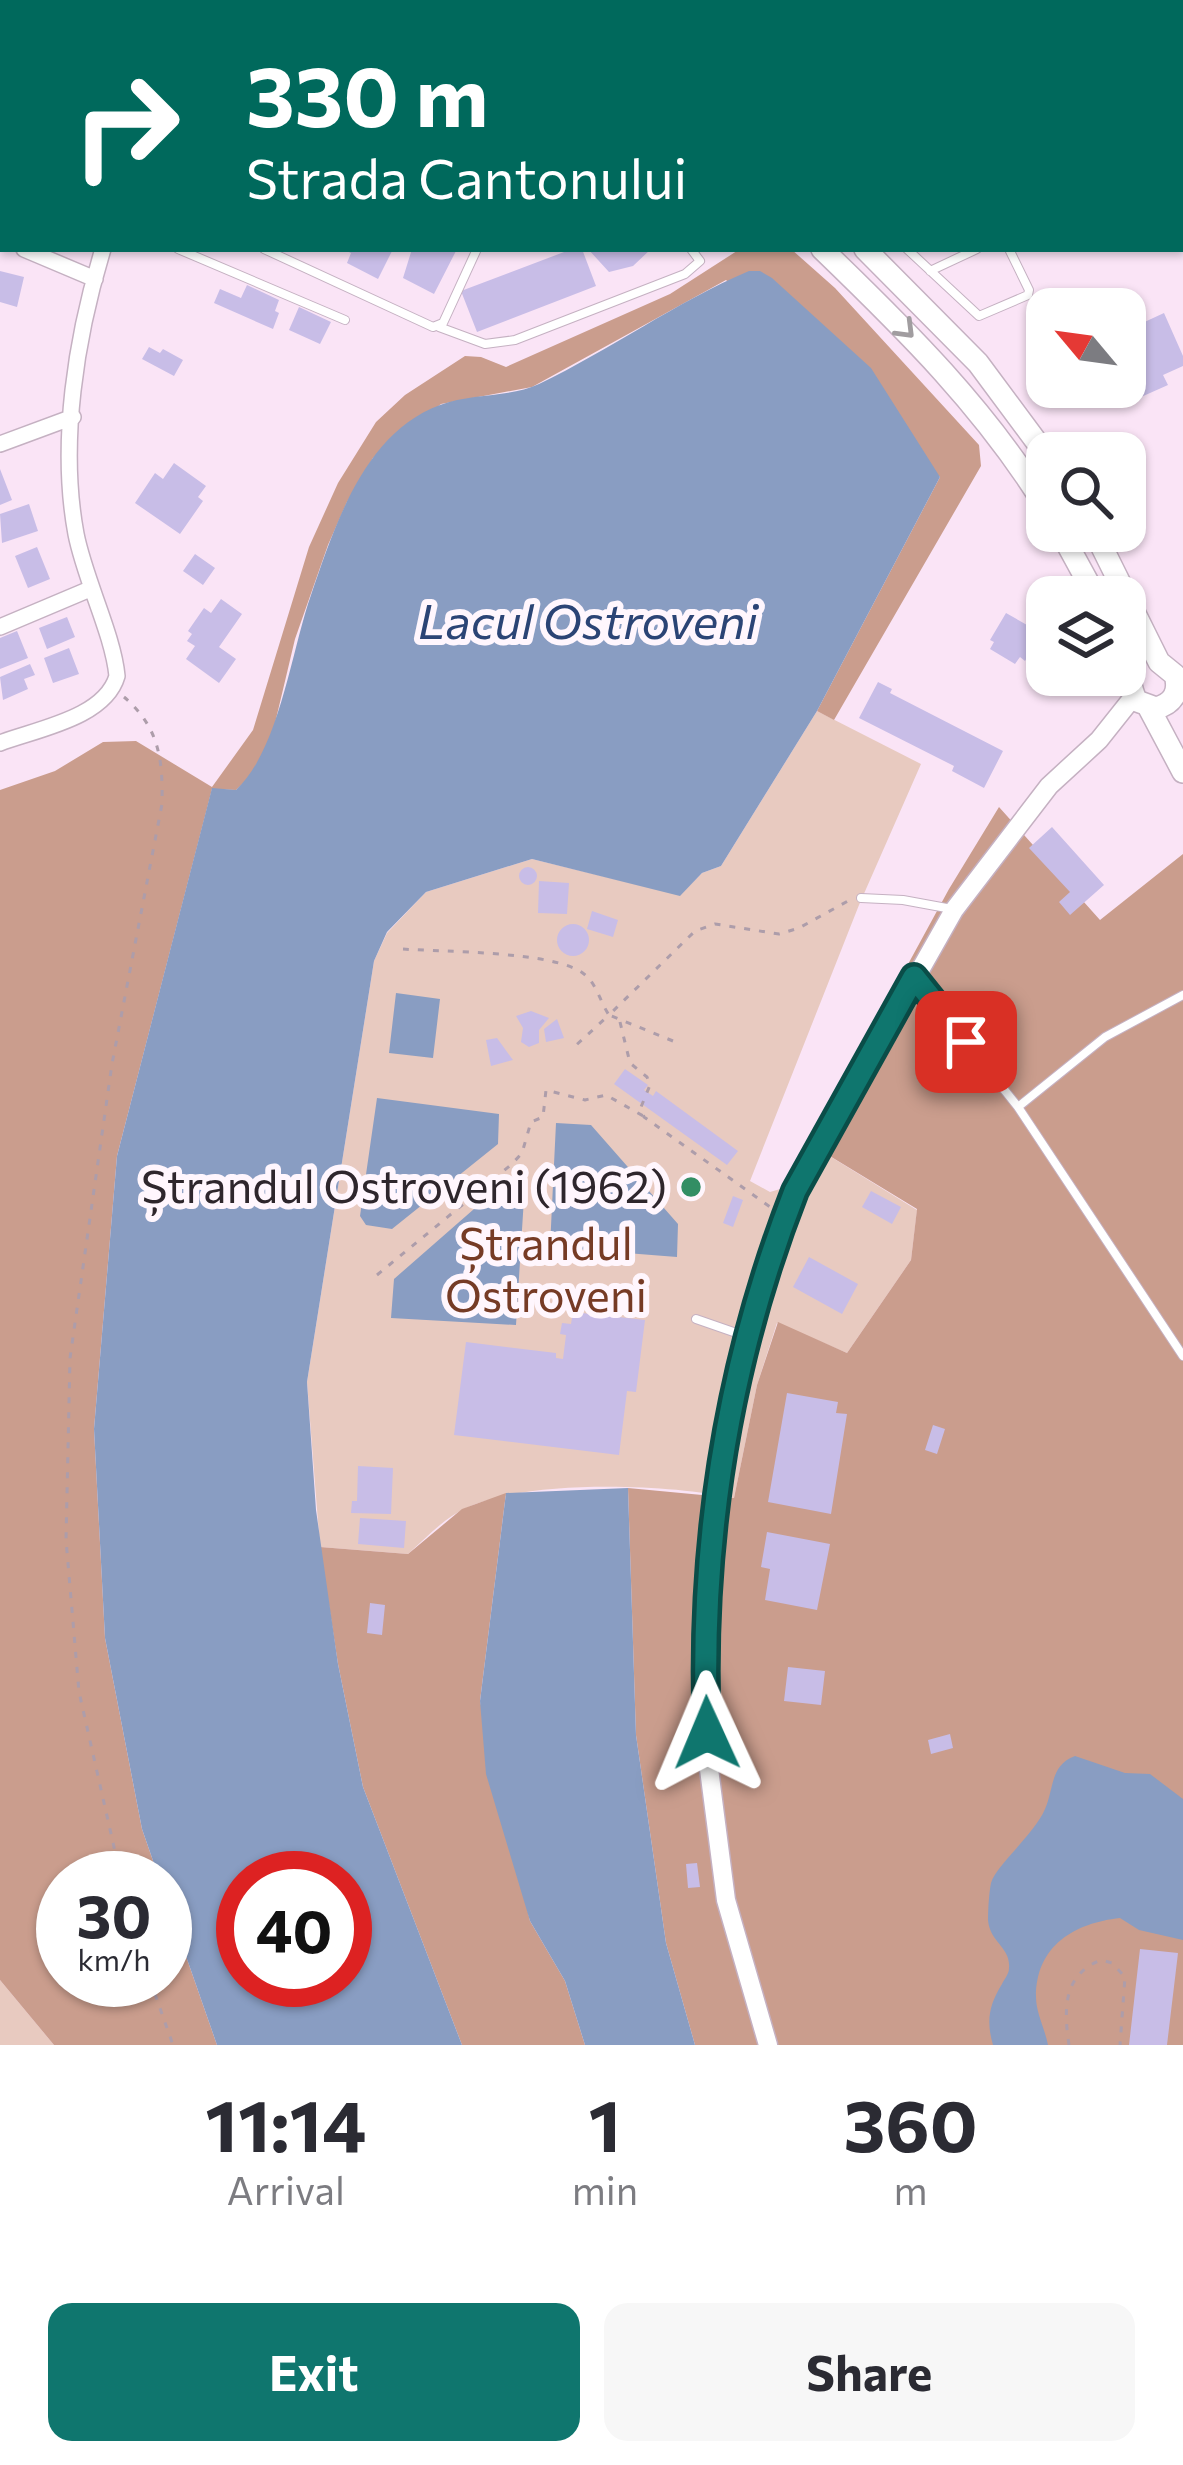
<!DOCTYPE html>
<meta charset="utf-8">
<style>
body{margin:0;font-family:Commissioner,sans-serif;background:#f7f7f7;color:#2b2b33;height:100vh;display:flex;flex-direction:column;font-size:45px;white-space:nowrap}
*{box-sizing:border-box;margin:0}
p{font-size:39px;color:#7c7c81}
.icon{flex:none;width:66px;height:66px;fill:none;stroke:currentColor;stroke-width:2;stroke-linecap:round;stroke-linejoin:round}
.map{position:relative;height:2045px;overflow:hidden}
.panel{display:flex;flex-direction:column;background:#fff;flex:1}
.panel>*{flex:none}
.banner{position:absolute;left:0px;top:0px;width:1185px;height:252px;box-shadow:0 3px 9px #0004;background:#00695c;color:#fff;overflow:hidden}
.needle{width:78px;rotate:299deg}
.controls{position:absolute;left:1026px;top:288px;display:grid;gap:24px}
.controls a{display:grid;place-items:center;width:120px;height:120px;border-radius:24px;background:#fff;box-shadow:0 3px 9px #0004;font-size:60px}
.speed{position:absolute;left:36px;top:1851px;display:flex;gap:24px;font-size:60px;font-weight:700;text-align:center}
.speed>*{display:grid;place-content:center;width:156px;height:156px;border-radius:50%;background:#fff;box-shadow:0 3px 9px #0004;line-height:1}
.speed small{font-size:30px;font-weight:400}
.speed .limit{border:18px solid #d22;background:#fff;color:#111}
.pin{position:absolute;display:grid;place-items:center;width:102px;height:102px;color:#fff;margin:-51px;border-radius:24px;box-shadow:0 6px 18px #0006}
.me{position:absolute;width:132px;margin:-66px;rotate:359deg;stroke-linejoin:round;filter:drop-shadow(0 0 9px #0008)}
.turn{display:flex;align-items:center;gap:42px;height:252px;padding:0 48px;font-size:54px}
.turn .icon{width:156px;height:156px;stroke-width:2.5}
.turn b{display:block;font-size:84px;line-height:102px}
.eta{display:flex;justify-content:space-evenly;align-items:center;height:204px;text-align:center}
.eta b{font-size:72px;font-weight:700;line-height:84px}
.primary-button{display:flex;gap:24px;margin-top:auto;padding:24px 48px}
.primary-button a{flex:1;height:138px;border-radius:24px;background:#0f766e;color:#fff;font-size:48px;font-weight:700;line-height:138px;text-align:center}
.primary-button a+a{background:#f7f7f7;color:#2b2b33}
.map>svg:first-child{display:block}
</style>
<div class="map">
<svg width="1183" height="2045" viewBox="0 0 1183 2045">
<rect width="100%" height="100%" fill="#fae4f6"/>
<path fill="#e8cac0" d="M817,711L921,764L859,905L750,1181L770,1192L787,1187L810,1144L917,1210L911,1260L847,1353L777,1323L757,1385L734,1498C666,1484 529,1479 466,1508C444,1518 426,1538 408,1554L320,1547L307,1382L374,961L387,933L426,892L532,859L680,895L702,873L721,866Z
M0,1980L54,2045H0Z"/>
<path fill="#ca9d8d" d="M740,249H791L835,288L979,445L981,466L834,720L817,711L940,477L726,280L532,387L441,404L373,458L347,502L328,545L295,639L271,740L248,779L236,790L212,789L117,1156L94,1429L105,1638L142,1829L159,1878H63V1980H165V1896L217,2045H54L0,1980V790L55,771L103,742L136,741L212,787L253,730L309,547L338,483L376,422L405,395L465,356L481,357L506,367L670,294Z
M999,807L1100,920L1183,854V2045H695L666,1943L636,1735L628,1488L734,1498L757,1385L778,1322L847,1353L911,1260L917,1209L810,1144L949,889Z
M506,1493L480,1701L530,1921L565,1981L585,2045H462L363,1787L338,1664L320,1547L408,1554L462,1509Z"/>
<path fill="#899dc2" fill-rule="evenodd" d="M749,271H760L772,278L871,368L940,477L817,711L721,866L702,873L680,896L532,859L426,892L387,932L374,961L307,1382L316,1510L338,1664L363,1787L462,2045H217L165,1896V1878H159L142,1829L105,1638L94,1429L117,1156L212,788L236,790C279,750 291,652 311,595C335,525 364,433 440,405C472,393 509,398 539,384C610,350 676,302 749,271ZM345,1878V1980H243V1878Z
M396,993L440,999L433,1058L389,1053Z
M377,1098L499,1114L498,1144L392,1229L366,1225L360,1216Z
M556,1123L591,1125L678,1224L677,1257L550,1247Z
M490,1195L524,1198L516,1325L391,1318L394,1279Z
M628,1488L636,1735L666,1943L695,2045H585L565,1981L530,1921L486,1774L480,1701L506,1493Z
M1075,1756L1125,1773L1150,1774L1183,1799V1940L1139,1930L1120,1918C1075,1923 1036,1945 1036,1997C1036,2013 1045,2029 1048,2045H993C986,2021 989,2005 1002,1984C1005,1978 1009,1974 1009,1968C1011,1947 990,1943 988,1920C988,1909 989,1893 991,1883C996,1865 1034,1835 1045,1809C1054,1789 1050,1765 1075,1756Z"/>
<path fill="#c8bde7" d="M343,249H393L378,279L347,263L351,253Z
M412,249H457L434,294L403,278Z
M572,249H582L596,286L477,332L461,291Z
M588,249H651L633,266L609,272Z
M0,271L24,277L17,307L0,302Z
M247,285L279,300L275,311L279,313L273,329L214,303L220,289L241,298Z
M299,307L331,322L320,344L289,330Z
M1164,313L1183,356V366L1163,375L1168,385L1141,397L1136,385L1111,396L1107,388L1094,394L1091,387H1125V331Z
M149,347L160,353L163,349L183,360L174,376L142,359Z
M174,463L206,486L198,497L203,501L180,534L135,503L155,473L163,479Z
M0,469L12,500L0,505Z
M29,504L38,531L2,543L0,514Z
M37,547L50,579L28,588L15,556Z
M195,554L215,568L203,585L183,571Z
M221,599L242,614L219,647L236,659L219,683L186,659L195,646L187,641L192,634L188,631L204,608L211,613Z
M1006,613L1041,633L1025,661L1020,657L1015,664L990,649L994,642L990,640Z
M67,617L75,637L47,649L39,628Z
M17,631L28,658L0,669V638Z
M69,648L79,674L53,683L44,658Z
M30,664L35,675L24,679L28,689L3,700L0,677Z
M878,682L892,689L890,693L1003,751L984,788L952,771L954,766L859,718Z
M1052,827L1104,885L1070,915L1059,902L1070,892L1029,848Z
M519 876a9 9 0 1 1 18 0a9 9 0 1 1-18 0Z
M539,881L569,883L567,914L538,913Z
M592,911L618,920L613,937L587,929Z
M557 940a16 16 0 1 1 32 0a16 16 0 1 1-32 0Z
M531,1011L549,1018L539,1030V1043L529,1047L521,1042L523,1028L516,1016Z
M557,1019L564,1038L546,1042L544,1029Z
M497,1038L513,1060L491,1066L486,1040Z
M625,1069L648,1085L644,1090L653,1096L656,1091L738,1151L727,1165L614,1084Z
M871,1191L901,1207L892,1224L862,1207Z
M733,1196L743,1200L733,1227L723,1223Z
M809,1257L858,1284L842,1314L793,1287Z
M573,1312L645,1320L636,1392L627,1391L619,1455L454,1435L466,1342L556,1353V1358L563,1359L566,1335L560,1334L562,1323L571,1324Z
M787,1393L838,1402L836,1413L847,1414L831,1514L768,1502Z
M933,1425L945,1429L937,1454L925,1450Z
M358,1466L393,1468L391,1514L351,1513L352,1501H357Z
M360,1518L406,1521L404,1548L358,1544Z
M767,1532L830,1544L817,1610L765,1600L770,1569L761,1567Z
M370,1603L385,1605L382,1635L367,1633Z
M788,1667L825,1671L821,1705L784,1701Z
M950,1734L953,1748L931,1754L928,1740Z
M697,1863L700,1887L688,1888L686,1864Z
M1140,1949L1178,1953L1167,2045H1129Z"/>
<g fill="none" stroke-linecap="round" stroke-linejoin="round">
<defs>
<path id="service" d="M1182,196H1183
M178,249L345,320
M264,249L433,327L443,323L477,249
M907,249L979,316L1028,295L1029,290L1009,249
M930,271L977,249
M439,327L485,344L515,340L685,274L700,261L691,249
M861,898L903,900L952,909
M915,978L1018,1107L1183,1356
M1018,1107L1105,1037L1183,995
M696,1319L745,1336"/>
<path id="minor" d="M19,0L26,3
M212,3L214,0
M1182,100H1183
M0,239L3,240
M24,249L95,279
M0,444L73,417
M0,627L90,589
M0,743C37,729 105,718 117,676C113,634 85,580 76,534C59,443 76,337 103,249"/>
<path id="tertiary" d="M1099,0L1100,3
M1182,223L1183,225
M768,2045L726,1900L709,1769L706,1698L707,1600L717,1481L744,1346L795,1191L954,910L1049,786L1099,740L1134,696"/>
<path id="secondary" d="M580,0L583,3
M618,0L621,3
M822,249C906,330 986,409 1047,509
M865,249L978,363L1047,456
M1060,531L1096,597
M1094,531L1159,662L1175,675C1180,692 1173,704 1156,708L1137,701C1128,687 1132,673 1125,658
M1149,708L1183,772"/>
</defs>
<use href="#service" stroke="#c5b1c2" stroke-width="10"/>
<use href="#minor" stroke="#c5b1c2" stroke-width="18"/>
<use href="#tertiary" stroke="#c5b1c2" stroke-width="21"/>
<use href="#secondary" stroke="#c5b1c2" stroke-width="24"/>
<path stroke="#ad9daa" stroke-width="3" stroke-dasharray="6 9" stroke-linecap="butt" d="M403,949C443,952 556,951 584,974C597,984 600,1002 609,1015L573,1048
M620,1022L630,1063L647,1077L650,1085L641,1107L644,1117L773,1209
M673,1041L609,1015L695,931L715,924L779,934L799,928L848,901
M377,1275L512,1164L522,1153L531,1122L543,1117L546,1090L585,1100L606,1095L645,1117
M121,1878L79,1692L66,1540L70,1358L112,1064L162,804C163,759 159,727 124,697
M150,1980L173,2045
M1069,2045C1064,2011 1062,1975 1101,1960L1112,1963L1125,1977L1120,2045"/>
<use href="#service" stroke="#fff" stroke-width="8"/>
<use href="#minor" stroke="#fff" stroke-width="15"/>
<use href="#tertiary" stroke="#fff" stroke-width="18"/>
<use href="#secondary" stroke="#fff" stroke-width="21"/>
</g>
<defs><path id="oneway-chevron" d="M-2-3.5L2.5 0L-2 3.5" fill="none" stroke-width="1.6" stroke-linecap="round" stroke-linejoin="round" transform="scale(3)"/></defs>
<use stroke="#a19da0" href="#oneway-chevron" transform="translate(906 330) rotate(45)"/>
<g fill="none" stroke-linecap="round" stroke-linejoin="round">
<defs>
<path id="route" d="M707,1733C699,1546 727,1365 795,1191L914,977L966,1042"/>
</defs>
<use href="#route" stroke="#0a4d48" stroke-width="30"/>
<use href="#route" stroke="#0f766e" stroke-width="21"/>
</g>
<circle fill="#338e64" stroke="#fff6fd" stroke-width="4.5" cx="691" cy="1187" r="12"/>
<g text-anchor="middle" stroke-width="12" stroke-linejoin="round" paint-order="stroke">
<g font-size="45" fill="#2e262c" stroke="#fff6fd" text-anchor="end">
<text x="667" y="1203">Ștrandul Ostroveni (1962)</text>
</g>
<g font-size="45" fill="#763b25" stroke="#fff6fd">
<text x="546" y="1260">Ștrandul<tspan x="546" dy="52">Ostroveni</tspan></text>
</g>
<g font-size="48" font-style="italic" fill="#2b4475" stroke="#fff6fd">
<text x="588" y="639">Lacul Ostroveni</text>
</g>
</g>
</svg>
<div class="controls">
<a><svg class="needle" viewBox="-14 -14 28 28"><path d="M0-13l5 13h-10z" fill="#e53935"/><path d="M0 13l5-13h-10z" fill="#7c7c81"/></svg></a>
<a><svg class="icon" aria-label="search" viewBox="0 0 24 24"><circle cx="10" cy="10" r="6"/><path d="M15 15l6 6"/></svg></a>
<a><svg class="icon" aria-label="layers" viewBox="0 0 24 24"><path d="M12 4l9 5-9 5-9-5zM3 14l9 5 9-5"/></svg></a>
</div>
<div class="speed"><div>30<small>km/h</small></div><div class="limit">40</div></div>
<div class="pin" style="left:966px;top:1042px;background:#d93025"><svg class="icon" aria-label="arrive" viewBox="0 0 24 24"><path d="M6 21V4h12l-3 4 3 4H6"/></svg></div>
<svg class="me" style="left:707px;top:1733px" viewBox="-20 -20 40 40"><path d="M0-17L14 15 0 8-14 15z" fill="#0f766e" stroke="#fff" stroke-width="4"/></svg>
<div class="banner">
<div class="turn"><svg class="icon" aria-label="right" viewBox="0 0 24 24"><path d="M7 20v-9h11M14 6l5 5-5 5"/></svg><div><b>330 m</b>Strada Cantonului</div></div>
</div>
</div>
<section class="panel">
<div class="eta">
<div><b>11:14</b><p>Arrival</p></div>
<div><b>1</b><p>min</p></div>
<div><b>360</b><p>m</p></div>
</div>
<div class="primary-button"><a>Exit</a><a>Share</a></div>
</section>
